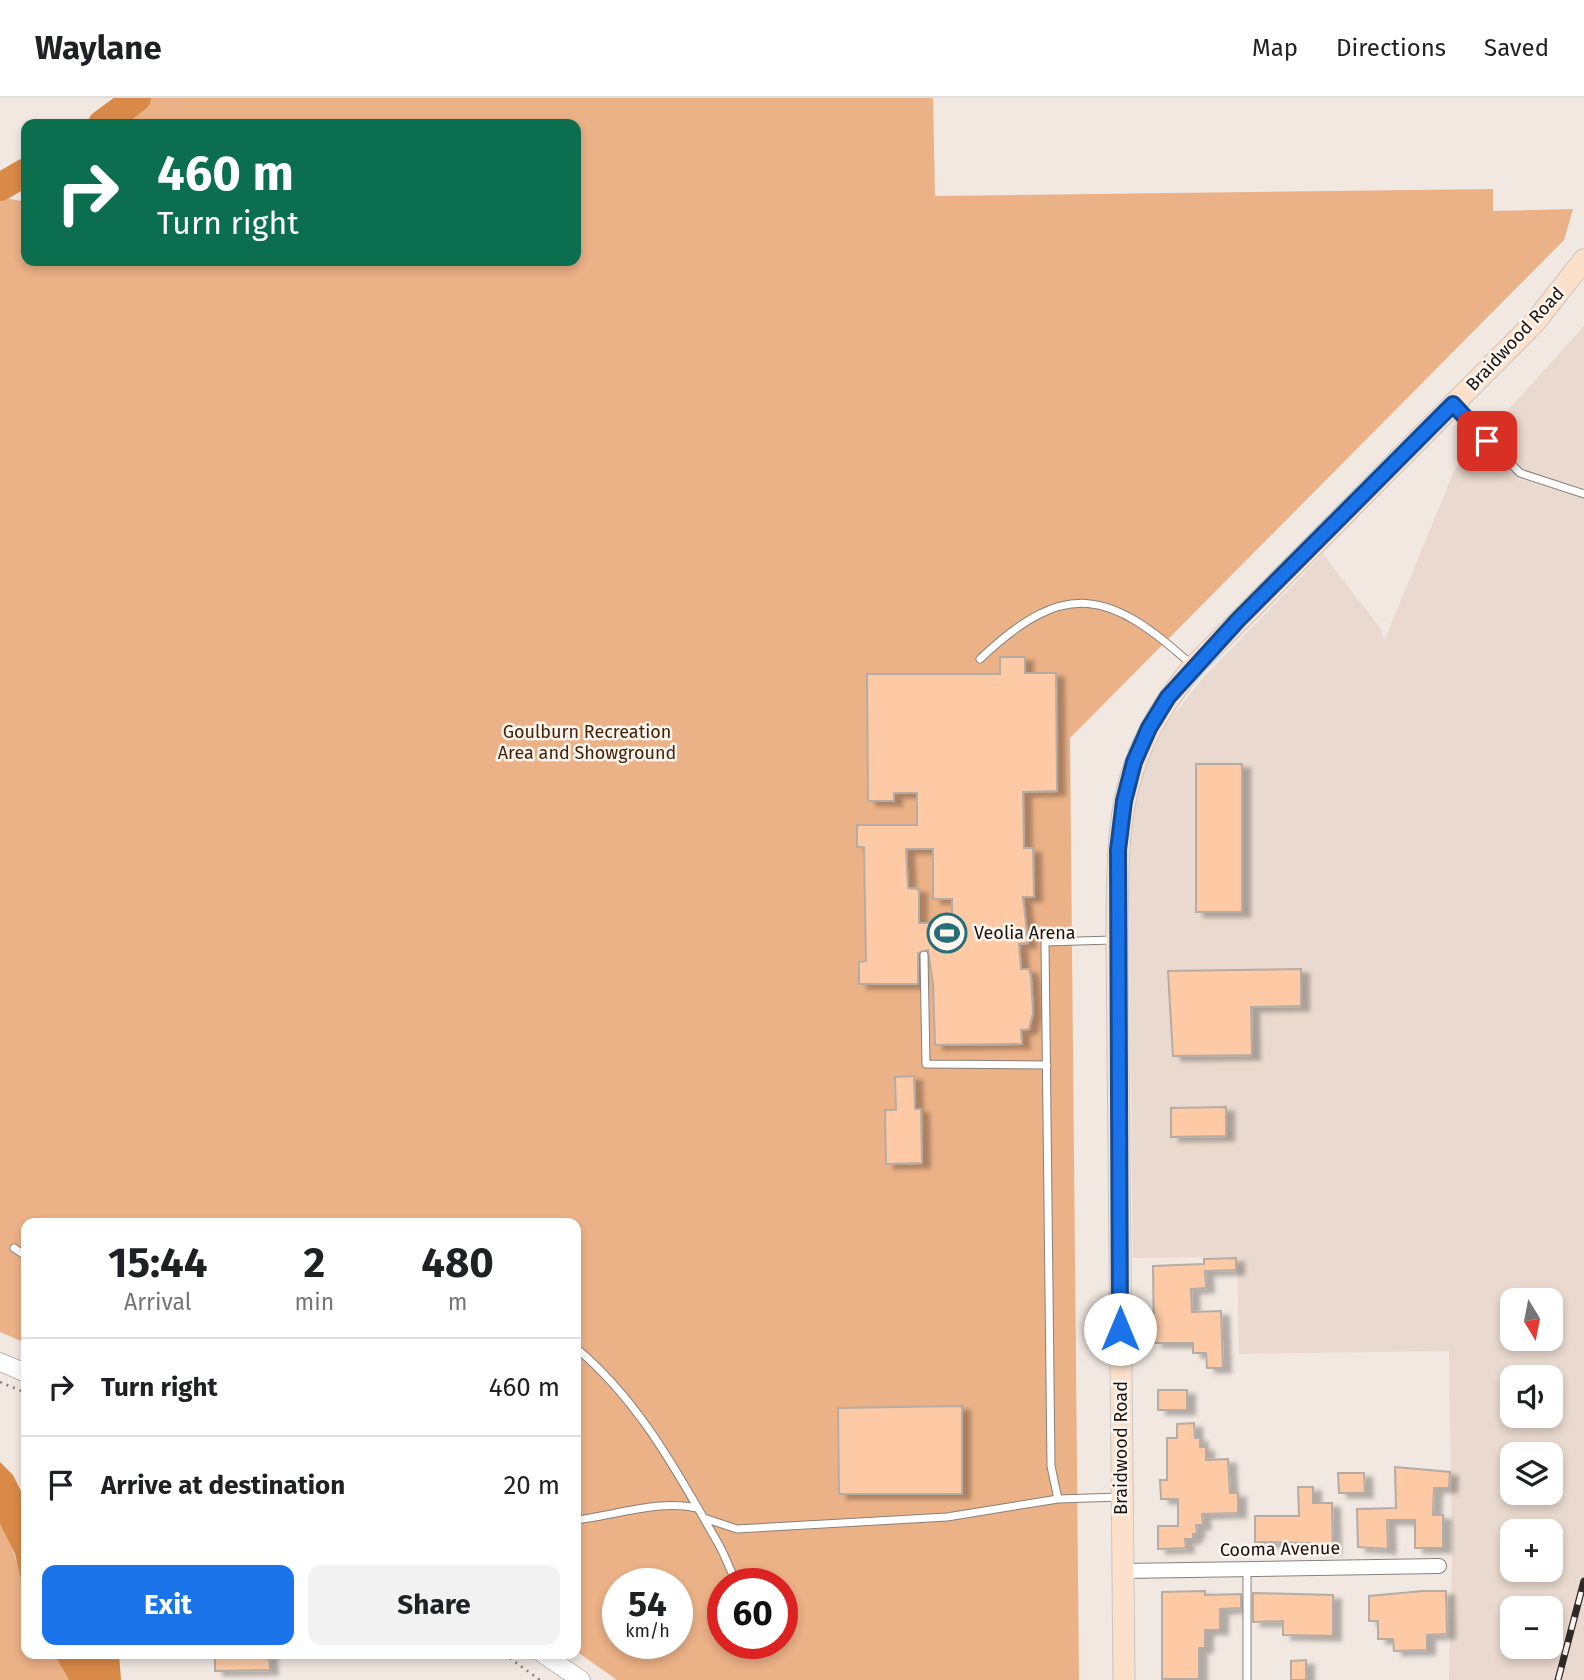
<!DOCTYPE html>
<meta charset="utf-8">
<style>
body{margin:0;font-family:"Fira Sans",sans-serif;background:#f2f2f2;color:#202124;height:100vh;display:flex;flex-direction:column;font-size:26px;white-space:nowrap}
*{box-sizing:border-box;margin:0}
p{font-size:23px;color:#757577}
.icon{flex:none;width:38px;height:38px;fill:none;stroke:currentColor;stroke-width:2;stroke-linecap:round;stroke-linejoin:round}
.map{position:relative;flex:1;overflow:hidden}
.panel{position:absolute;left:21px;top:1120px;width:560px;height:441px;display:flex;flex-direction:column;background:#fff;border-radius:14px;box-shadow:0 4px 10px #0003}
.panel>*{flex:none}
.banner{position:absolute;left:21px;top:21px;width:560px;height:147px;border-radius:14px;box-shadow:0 4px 10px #0003;background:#0b6e4f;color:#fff;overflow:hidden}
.needle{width:46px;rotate:170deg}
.controls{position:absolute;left:1500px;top:1190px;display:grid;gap:14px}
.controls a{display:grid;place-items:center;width:63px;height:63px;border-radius:14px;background:#fff;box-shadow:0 4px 10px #0003;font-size:35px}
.speed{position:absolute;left:602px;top:1470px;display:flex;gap:14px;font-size:35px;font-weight:700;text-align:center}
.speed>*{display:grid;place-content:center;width:91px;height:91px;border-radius:50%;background:#fff;box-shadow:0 4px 10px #0003;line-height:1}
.speed small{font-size:18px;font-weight:400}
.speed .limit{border:10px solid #d22;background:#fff;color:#111}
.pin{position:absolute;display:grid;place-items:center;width:60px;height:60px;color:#fff;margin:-30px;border-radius:14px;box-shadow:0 4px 10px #0006}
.me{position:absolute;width:77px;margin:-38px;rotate:0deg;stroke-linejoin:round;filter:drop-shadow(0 0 5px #0008)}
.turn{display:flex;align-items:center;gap:24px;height:147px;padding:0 21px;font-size:32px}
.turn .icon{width:91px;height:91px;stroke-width:2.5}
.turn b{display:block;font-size:49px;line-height:60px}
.eta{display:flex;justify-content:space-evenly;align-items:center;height:119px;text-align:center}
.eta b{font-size:42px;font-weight:700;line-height:49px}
.cta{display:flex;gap:14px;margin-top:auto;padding:14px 21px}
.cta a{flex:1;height:80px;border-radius:14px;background:#1a73e8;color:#fff;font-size:28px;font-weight:700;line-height:80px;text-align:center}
.cta a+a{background:#f2f2f2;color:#202124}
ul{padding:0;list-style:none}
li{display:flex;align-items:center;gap:21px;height:98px;padding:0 21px;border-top:2px solid #e0e0e0}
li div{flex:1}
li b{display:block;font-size:26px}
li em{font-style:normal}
header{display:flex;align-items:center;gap:42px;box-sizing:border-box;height:98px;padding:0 35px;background:#fff;border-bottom:2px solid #e0e0e0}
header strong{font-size:33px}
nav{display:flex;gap:38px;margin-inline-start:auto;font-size:24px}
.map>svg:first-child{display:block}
</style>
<header>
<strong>Waylane</strong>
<nav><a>Map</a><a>Directions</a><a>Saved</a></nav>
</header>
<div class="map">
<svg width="1584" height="1582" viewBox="0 0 1584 1582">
<defs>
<filter id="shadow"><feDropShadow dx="8" dy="4.5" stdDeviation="2" flood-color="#0004"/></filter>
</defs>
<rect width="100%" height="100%" fill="#f1e8e1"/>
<path fill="#e9d9ce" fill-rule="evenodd" d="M1584,228V1582H1449L1452,1455L1449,1253L1239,1256L1237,1159L1133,1160L1128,750L1137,692L1146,666L1170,621L1204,579L1323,456L1381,531L1384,543L1455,371ZM1512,1202H1550V1241H1512ZM1512,1279H1550V1318H1512ZM1512,1356H1550V1395H1512ZM1512,1433H1550V1472H1512ZM1512,1510H1550V1549H1512Z"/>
<path fill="#ebb187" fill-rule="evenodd" d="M140,0H933L935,98L1493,91V113L1573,111L1564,142L1070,640L1079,1582H617L576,1553V1125H26V1245L0,1234V99L26,104V163H576V26H105ZM618,1486H677V1545H618ZM723,1486H782V1545H723Z
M0,1426C24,1465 26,1511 26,1556H54L69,1582H0Z"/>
<path fill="#d98948" d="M0,1364L13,1377L21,1393L26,1394V1504L15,1456L0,1426Z
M54,1556H119L121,1582H69Z"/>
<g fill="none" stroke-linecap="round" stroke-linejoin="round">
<path stroke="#d98948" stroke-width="28" d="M102,26L137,0
M0,89L26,74"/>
</g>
<path fill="#fdcaa5" stroke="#b5aca6" stroke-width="2" fill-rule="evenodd" filter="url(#shadow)" d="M1000,559H1025V575H1056L1057,693L1023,694L1024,750H1033L1034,799H1023L1028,845L1019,846L1021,871H1029L1031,879L1033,915L1029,931L1021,932L1022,946L935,947L933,886L928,852L918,855V886H859V864L866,863L864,749H857V727H917V695H894V703H868L867,576H1000ZM906,751H933V801H952V825H919V791L908,790Z
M1196,666H1242V814H1196Z
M1301,871V908L1251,909L1252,957L1173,958L1168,873Z
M914,978L915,1011H921L922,1065L886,1066L885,1012H896L895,979Z
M1226,1009V1038L1171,1039V1010Z
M1236,1160V1172L1205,1173L1206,1190L1191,1191L1192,1214L1221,1213L1223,1270H1207L1206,1255H1193V1245H1154L1153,1168L1204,1166V1161Z
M1158,1292H1187V1312H1158Z
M962,1308V1396H839L838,1310Z
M1194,1325L1195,1340H1200V1349H1206V1362L1228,1361L1230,1395H1238V1415L1202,1416L1203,1427H1196L1197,1436H1193V1441H1185L1186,1450L1158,1451V1428H1178V1401H1161L1160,1382H1167V1340H1177V1326Z
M1395,1369L1450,1374L1449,1390H1434L1433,1417H1443V1450H1415V1422H1387L1388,1451L1358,1449L1357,1411L1396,1410Z
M1338,1375H1364L1365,1395H1339Z
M1298,1389H1313V1405H1332L1333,1452H1311V1445L1255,1444V1418H1299Z
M1205,1493V1497L1241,1496V1510L1220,1511V1532H1205V1550H1199V1581H1162V1494Z
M1423,1493H1446L1447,1536L1427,1537V1552L1394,1553L1393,1541H1378V1523H1369V1498Z
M1253,1495L1333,1497V1538L1283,1537V1523L1253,1524Z
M215,1556H269L270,1572L215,1573Z
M1306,1562V1582H1291V1563Z"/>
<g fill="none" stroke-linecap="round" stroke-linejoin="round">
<defs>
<path id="service" d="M1456,309L1520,375L1584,396
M980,561C1066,479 1111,493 1193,568
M924,857L926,966L1047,967
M14,1150L26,1158
M576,1250C639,1302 679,1377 719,1447C726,1459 730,1474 738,1486
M1058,1401L1051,1368L1045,844L1113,842
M704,1420L737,1431L947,1419L1058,1401L1120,1399
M576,1422C614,1418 659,1401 697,1410
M1247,1471V1582"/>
<path id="minor" d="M1122,1473L1439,1468"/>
<path id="tertiary" d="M0,1264L26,1275
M543,1556L581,1582"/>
<path id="primary" d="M1124,1582L1117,842C1118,725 1115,664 1193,569L1535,224L1584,162"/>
</defs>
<use href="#service" stroke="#88807a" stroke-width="9"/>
<use href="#minor" stroke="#88807a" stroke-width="16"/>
<use href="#tertiary" stroke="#88807a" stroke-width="19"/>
<use href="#primary" stroke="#c7c6c6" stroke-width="23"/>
<path stroke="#87817d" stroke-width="2.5" stroke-dasharray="2 5" stroke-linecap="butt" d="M0,1284L26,1295
M504,1556L540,1582"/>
<use href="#service" stroke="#fff" stroke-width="7"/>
<use href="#minor" stroke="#fff" stroke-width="14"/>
<use href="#tertiary" stroke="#fff" stroke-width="18"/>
<use href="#primary" stroke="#fde0ca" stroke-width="21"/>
<defs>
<path id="rail" d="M1558,1582L1584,1483"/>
</defs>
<use href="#rail" stroke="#2e2a27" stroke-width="7"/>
<use href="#rail" stroke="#fef5ee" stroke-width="4.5" stroke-dasharray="13" stroke-linecap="butt"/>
</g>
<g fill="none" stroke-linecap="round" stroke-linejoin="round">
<defs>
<path id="route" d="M1120,1231L1118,752L1124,703L1134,664L1149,630L1168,599L1238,522L1453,306L1487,343"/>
</defs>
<use href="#route" stroke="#114b97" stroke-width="18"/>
<use href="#route" stroke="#1a73e8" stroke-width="12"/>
</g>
<defs>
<symbol id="stadium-ring" viewBox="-11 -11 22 22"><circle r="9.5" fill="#fef5ee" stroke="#266f79" stroke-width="1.5"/><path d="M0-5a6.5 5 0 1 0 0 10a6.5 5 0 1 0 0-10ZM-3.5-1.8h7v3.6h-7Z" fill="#266f79"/></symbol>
</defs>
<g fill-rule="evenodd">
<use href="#stadium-ring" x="925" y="813" width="44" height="44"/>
</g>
<g text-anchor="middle" stroke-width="5" stroke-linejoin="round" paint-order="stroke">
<g font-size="18" fill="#161311" stroke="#fef5ee">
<text transform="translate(1515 241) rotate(-47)" y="6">Braidwood Road</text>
<text transform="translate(1121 1350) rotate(-90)" y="6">Braidwood Road</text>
<text transform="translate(1280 1451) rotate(-1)" y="6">Cooma Avenue</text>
</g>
<g font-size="18" fill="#422206" stroke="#fef5ee">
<text x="587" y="640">Goulburn Recreation<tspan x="587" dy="21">Area and Showground</tspan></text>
</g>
<g font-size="18" fill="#161311" stroke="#fef5ee" text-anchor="start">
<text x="974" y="841">Veolia Arena</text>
</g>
</g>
</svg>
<div class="controls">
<a><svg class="needle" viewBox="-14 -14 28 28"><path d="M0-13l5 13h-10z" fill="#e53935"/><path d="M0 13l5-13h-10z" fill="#757577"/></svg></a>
<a><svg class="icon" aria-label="sound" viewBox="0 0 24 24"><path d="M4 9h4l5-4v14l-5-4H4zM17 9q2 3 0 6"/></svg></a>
<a><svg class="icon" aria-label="layers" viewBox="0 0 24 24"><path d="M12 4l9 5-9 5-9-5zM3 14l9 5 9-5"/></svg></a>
<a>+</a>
<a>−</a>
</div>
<div class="speed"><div>54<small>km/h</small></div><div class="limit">60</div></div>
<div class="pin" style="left:1487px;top:343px;background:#d93025"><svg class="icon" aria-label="arrive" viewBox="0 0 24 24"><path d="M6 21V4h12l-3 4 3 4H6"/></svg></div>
<svg class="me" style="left:1120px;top:1231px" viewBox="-20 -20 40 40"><circle r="19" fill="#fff"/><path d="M0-13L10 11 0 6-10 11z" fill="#1a73e8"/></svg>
<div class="banner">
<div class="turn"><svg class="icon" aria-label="right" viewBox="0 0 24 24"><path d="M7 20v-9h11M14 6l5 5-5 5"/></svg><div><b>460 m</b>Turn right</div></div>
</div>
<section class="panel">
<div class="eta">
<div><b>15:44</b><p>Arrival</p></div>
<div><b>2</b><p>min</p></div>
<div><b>480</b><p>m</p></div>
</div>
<ul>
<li><svg class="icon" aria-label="right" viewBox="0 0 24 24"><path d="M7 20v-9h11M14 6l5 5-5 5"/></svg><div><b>Turn right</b></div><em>460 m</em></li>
<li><svg class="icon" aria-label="arrive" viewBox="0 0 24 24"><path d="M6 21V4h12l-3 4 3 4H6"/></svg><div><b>Arrive at destination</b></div><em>20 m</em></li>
</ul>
<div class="cta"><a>Exit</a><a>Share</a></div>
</section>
</div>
